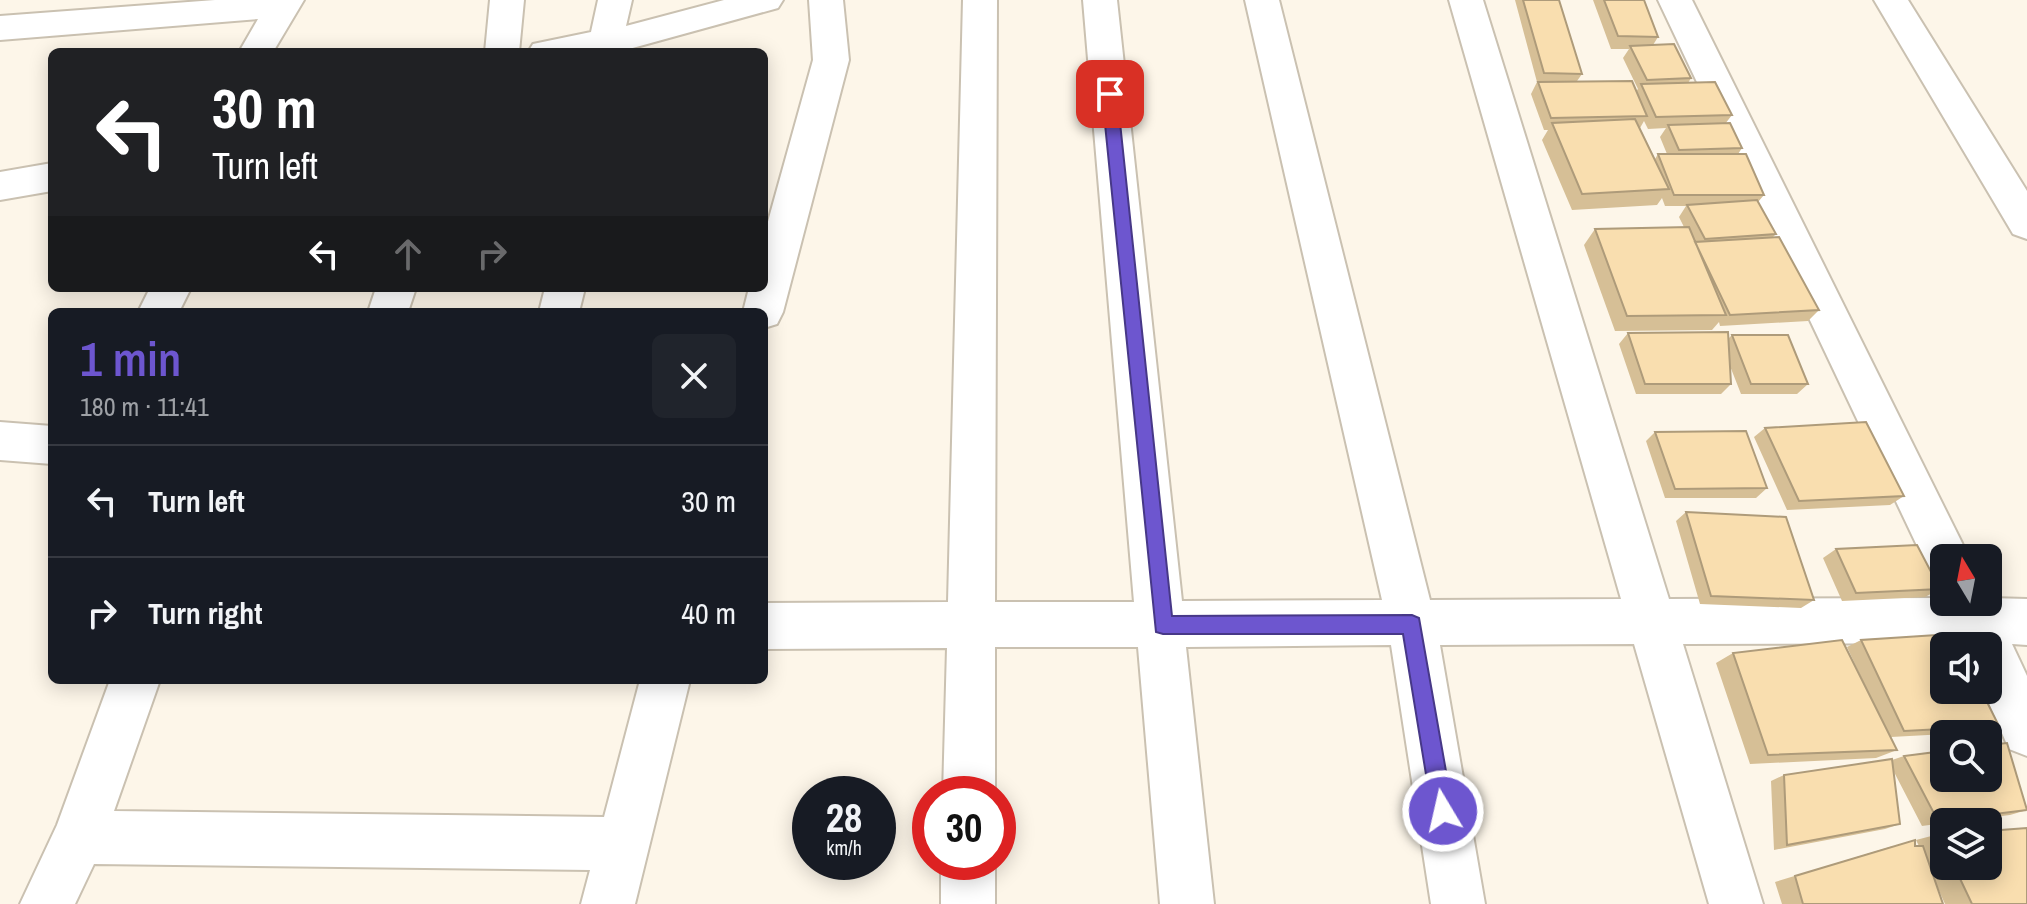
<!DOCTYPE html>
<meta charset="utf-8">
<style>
body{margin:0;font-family:"Archivo Narrow",sans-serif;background:#20242c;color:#f1f3f6;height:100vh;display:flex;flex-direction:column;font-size:30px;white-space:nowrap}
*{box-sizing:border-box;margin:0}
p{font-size:26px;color:#9ea1a6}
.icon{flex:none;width:44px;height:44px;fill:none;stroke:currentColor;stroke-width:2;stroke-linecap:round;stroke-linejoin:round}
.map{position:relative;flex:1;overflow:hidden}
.drawer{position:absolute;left:48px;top:308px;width:720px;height:376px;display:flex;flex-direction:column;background:#171b24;border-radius:12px;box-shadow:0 4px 20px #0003}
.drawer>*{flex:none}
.hud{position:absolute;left:48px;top:48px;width:720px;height:244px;border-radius:12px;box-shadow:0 4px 20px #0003;background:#202124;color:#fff;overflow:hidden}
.needle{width:52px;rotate:350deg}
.fabs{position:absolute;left:1930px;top:544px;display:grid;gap:16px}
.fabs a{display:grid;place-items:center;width:72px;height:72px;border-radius:12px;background:#171b24;box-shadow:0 4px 20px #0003;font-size:40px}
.speed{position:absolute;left:792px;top:776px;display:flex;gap:16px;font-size:40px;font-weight:700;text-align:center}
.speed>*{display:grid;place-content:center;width:104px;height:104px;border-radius:50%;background:#171b24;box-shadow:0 4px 20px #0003;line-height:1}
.speed small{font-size:20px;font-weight:400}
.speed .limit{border:12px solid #d22;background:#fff;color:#111}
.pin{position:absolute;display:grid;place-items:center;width:68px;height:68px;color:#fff;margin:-34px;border-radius:16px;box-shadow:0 4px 12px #0006}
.me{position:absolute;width:88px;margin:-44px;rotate:351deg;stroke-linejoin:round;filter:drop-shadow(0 0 6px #0008)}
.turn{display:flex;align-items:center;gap:28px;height:168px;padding:0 32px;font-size:36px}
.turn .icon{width:104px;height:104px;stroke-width:2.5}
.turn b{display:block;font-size:56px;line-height:68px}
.lanes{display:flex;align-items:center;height:76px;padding:0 32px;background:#0003;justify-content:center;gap:40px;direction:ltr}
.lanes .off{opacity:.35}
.round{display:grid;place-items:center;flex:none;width:84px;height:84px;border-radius:12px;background:#20242c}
.headline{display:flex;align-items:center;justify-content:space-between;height:136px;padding:0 32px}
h1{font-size:48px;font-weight:600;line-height:60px;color:#6d56cf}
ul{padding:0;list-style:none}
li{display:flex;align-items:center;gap:24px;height:112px;padding:0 32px;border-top:2px solid #363941}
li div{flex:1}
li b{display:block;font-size:30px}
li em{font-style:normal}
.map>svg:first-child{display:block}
</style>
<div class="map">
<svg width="2027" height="904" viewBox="0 0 2027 904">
<rect width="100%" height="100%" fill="#fdf6e9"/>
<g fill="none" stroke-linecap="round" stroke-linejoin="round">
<defs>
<path id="minor" d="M215,0H304L273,52H239L258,19L0,40V16Z
M490,0H524L519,52H485Z
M598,0H632L626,26L724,0H783L778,8L629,49L611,52H528L533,44L591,32Z
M809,0H843L849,60L783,312L777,324L764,328V312H743L749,288H764V236L813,60Z
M963,0H997L995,602H1134L1083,0H1117L1182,601L1382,600L1245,0H1279L1430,600L1621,599L1449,0H1483L1669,599L1944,598V602H1988V595L1990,598L2027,599V645L2012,644L2027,676V756L2009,749L1983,690H1988V646H1964L1962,643L1683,644L1763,904H1709L1634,644L1440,645L1485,904H1431L1391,645L1186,647L1214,904H1160L1138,647H995V794H943L947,648L764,649V603L948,602Z
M1658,0H1692L1962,543L1969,558H1944V578L1930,573Z
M1874,0H1908L2027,191V239L2013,234Z
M52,163V191L0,200V172Z
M150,288H191L179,312H138Z
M376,288H416L408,312H368Z
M545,288H585L579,312H539Z
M0,422L52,426V464L0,460Z
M110,680H160L114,811L604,817L640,680H690L635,904H581L590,870L94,864L75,904H20L57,825Z
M941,862H995V904H941Z"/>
</defs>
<use href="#minor" stroke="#cac1b1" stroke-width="4"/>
<use href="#minor" fill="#fff" fill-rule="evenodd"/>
</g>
<path fill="#d6bf96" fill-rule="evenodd" d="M1515,0H1559L1582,74L1577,81L1636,91L1638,89L1623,58L1629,49H1611L1593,0H1644L1658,37L1653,45L1691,78L1688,83L1732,115L1725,124L1742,148L1738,154L1764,195L1758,202L1776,234L1772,238L1819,310L1808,321L1720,326L1719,322L1712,330L1615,331L1584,245L1595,229L1684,227L1679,217L1686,206H1665L1662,198L1657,205L1572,210L1542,140L1548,130H1544L1531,94L1537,82ZM1644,121L1648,129L1666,128L1660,137L1667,154H1658L1655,159L1640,128Z
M1628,333L1728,339L1732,335L1808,384L1797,394H1741L1730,366L1731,384L1721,394H1636L1619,344Z
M1765,428L1904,496L1890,505L1787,510L1754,437Z
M1655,432L1767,488L1756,498H1665L1646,441Z
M1686,512L1814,600L1801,608L1700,604L1676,521Z
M1836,549L1940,589L1925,597L1842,601L1823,558Z
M1861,640L1999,726L1983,732L1891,737L1897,750L1876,758L1750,764L1716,663L1733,653L1868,692L1847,647Z
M1904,756L2027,810L2010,815L1953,822H1944V823L1922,826L1894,772L1900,824L1885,829L1774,850L1771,781L1784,775L1892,760Z
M1939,834H1944V866H1988L2027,904H1945L1936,884L1943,904H1782L1775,882L1893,846H1919L1916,840Z"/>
<path fill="#f9deaf" stroke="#ae9b7a" stroke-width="2" d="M1523,0H1559L1582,74L1544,73Z
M1604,0H1644L1658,37L1618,36Z
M1674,44L1691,78L1647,80L1630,46Z
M1632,81L1647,116L1551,118L1538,82Z
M1715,82L1732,115L1656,117L1641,84Z
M1635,119L1669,189L1582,194L1552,123Z
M1730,123L1742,148L1679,150L1668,125Z
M1658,154H1746L1764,195H1674Z
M1757,200L1776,234L1705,239L1687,205Z
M1689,227L1726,315L1627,316L1595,229Z
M1779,237L1819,310L1730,315L1695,242Z
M1728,332L1731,384H1645L1628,333Z
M1732,335H1788L1808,384H1751Z
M1866,422L1904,496L1799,501L1765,428Z
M1746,431L1767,488L1675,489L1655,432Z
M1686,512L1786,517L1814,600L1711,596Z
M1917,545L1940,589L1856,593L1836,549Z
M1952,634L1958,646H1944V690H1981L1999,726L1904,731L1861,640Z
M1842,640L1897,750L1768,755L1733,653Z
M2007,743L2027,810L1938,821L1904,756L1944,751V778H1988V745Z
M1892,759L1900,824L1787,845L1784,775Z
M2027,828V904H1972L1954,866H1988V831Z
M1939,834H1944V845Z
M1915,840V846H1923L1943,904H1803L1795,876Z"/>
<path fill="#6d56cf" stroke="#473887" stroke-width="2" d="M1110,89L1117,94L1172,616L1412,615L1419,618L1453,811L1450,818L1443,822L1435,818L1432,811L1403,634H1163L1156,632L1102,94Z"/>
</svg>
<div class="fabs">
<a><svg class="needle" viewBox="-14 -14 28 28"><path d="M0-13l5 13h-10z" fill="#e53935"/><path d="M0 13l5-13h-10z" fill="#9ea1a6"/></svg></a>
<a><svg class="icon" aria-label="sound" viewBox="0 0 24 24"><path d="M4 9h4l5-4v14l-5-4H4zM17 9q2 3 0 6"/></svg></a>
<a><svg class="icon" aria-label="search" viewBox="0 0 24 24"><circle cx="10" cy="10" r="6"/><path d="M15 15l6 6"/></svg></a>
<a><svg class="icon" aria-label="layers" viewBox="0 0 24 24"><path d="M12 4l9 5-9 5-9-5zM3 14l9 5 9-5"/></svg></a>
</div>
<div class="speed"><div>28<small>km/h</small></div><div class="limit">30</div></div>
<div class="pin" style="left:1110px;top:94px;background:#d93025"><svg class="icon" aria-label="arrive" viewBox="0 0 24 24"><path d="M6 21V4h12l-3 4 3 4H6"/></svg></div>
<svg class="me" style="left:1443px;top:811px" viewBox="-20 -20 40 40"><circle r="17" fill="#6d56cf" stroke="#fff" stroke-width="3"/><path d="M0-11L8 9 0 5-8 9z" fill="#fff"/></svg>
<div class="hud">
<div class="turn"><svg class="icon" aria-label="left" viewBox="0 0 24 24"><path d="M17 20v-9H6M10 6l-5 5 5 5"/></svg><div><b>30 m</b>Turn left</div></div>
<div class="lanes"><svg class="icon" aria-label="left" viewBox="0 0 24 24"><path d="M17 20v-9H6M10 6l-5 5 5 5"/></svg><svg class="icon off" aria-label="ahead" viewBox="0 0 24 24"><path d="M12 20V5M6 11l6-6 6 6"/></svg><svg class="icon off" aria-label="right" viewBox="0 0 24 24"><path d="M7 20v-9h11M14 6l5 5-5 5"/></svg></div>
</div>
<section class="drawer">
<div class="headline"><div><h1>1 min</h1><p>180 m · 11:41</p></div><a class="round"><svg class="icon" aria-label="close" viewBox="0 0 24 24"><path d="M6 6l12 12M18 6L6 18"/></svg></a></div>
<ul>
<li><svg class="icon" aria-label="left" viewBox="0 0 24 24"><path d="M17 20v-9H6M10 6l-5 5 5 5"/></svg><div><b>Turn left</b></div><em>30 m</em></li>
<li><svg class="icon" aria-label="right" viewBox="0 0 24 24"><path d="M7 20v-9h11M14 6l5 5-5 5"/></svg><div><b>Turn right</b></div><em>40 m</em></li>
</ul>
</section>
</div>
